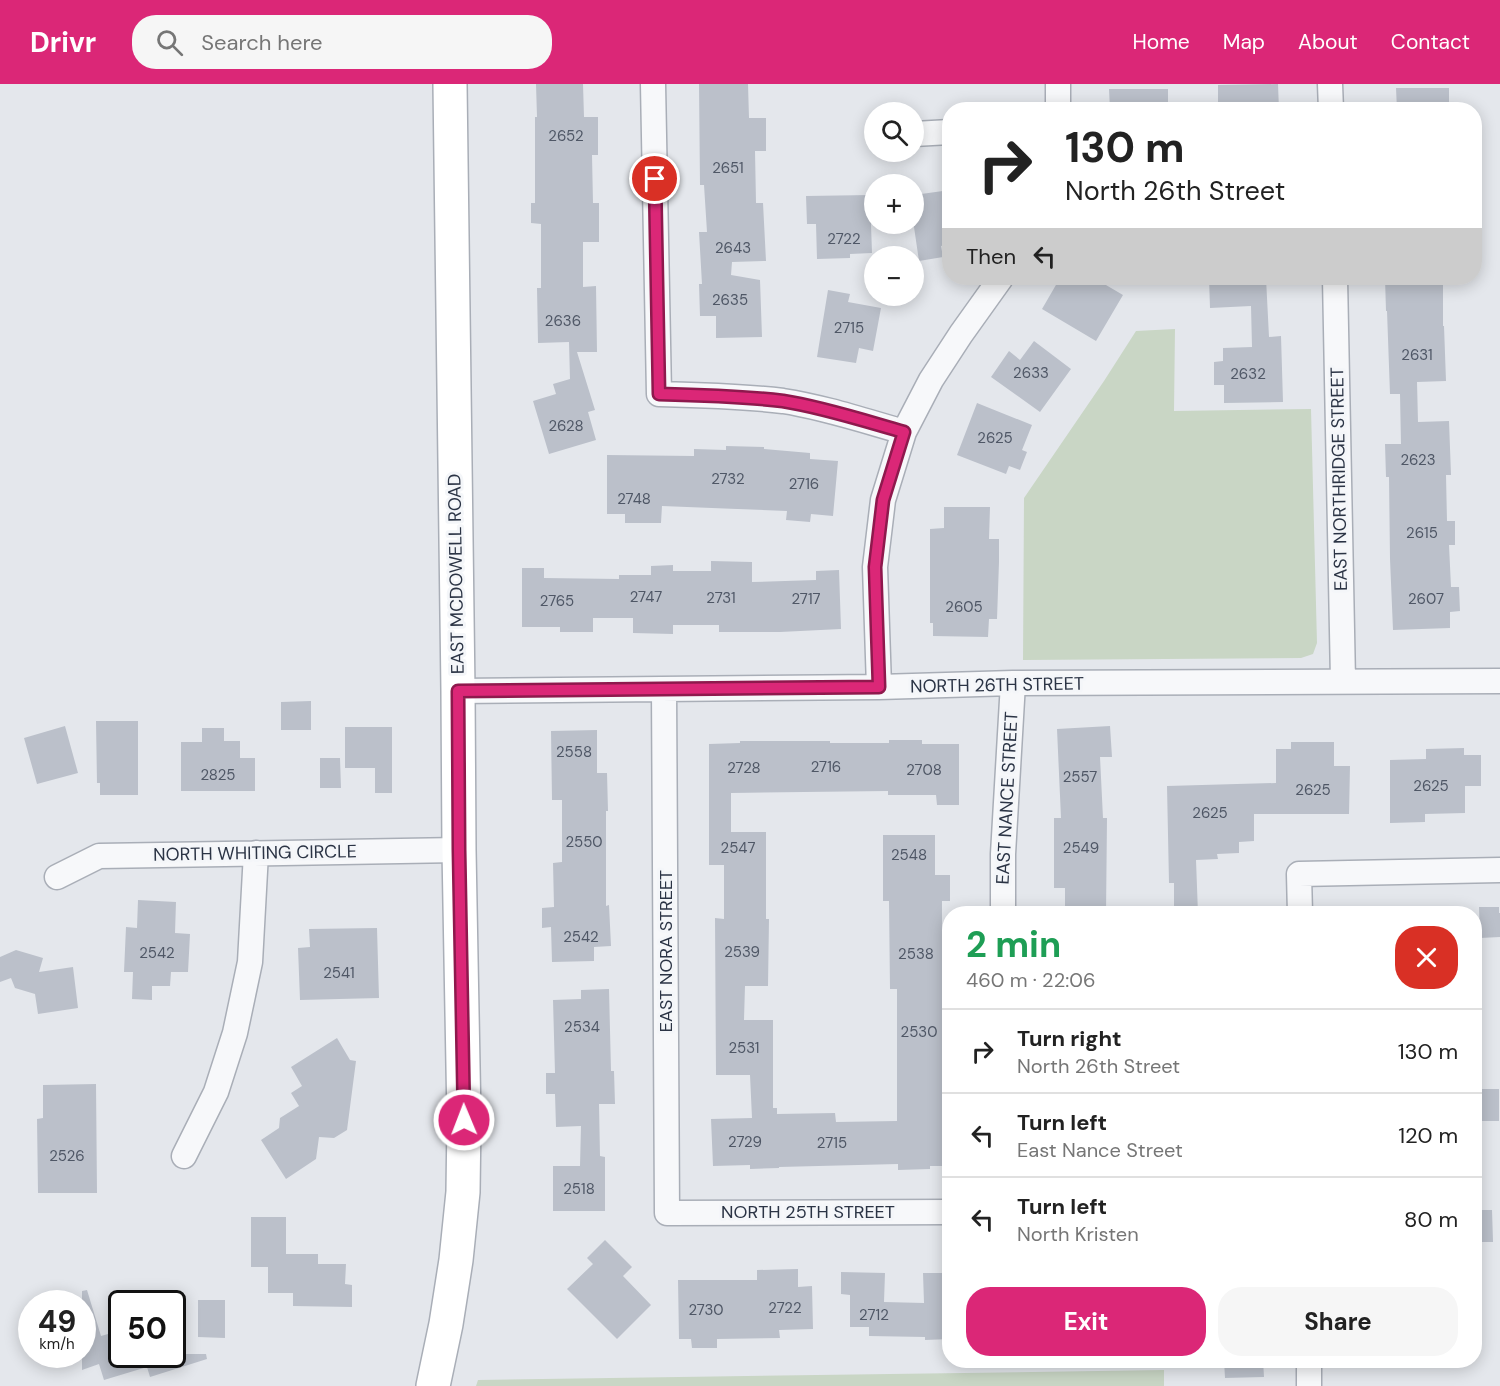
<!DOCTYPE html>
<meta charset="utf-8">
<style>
body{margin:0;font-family:"DM Sans",sans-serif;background:#f6f6f6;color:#222;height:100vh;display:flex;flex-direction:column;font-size:22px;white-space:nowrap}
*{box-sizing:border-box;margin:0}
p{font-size:20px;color:#767676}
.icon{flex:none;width:33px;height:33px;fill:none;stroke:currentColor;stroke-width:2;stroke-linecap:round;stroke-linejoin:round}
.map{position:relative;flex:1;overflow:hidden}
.details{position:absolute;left:942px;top:822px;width:540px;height:462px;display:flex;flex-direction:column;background:#fff;border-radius:24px;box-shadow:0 3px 15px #0003}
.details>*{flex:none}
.hud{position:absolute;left:942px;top:18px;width:540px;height:183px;border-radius:24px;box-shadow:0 3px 15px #0003;background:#fff;color:#222;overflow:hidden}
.controls{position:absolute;left:864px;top:18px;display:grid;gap:12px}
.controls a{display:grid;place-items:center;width:60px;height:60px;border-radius:50%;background:#fff;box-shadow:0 3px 15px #0003;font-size:30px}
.speed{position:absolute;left:18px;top:1206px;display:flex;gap:12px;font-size:30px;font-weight:700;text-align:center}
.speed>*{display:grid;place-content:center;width:78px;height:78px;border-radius:50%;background:#fff;box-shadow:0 3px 15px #0003;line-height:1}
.speed small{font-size:15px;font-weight:400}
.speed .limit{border:3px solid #111;border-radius:9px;background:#fff;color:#111}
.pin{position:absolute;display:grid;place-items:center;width:51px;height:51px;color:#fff;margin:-26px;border:3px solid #fff;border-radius:50%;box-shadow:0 2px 6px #0007}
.me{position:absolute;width:66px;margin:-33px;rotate:359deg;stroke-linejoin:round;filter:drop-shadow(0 0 4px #0008)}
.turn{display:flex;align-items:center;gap:21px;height:126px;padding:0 24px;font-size:27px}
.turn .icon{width:78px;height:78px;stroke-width:2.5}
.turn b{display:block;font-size:42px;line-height:51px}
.then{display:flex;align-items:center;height:57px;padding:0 24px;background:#0003;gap:12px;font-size:22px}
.round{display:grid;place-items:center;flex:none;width:63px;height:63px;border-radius:24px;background:#f6f6f6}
.overview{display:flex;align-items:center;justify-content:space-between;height:102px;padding:0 24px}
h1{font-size:36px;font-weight:700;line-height:45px;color:#1e9e55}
.button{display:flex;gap:12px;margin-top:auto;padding:12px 24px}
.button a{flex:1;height:69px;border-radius:24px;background:#db2777;color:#fff;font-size:24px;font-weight:700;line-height:69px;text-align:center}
.button a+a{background:#f6f6f6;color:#222}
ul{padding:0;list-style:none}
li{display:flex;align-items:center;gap:18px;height:84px;padding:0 24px;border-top:2px solid #e0e0e0}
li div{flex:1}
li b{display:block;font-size:22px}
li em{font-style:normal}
header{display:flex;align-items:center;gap:36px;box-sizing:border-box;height:84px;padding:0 30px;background:#db2777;color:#fff}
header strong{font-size:28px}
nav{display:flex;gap:33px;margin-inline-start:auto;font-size:21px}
.search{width:420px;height:54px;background:#f6f6f6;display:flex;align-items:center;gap:15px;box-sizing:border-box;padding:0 21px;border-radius:24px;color:#767676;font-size:22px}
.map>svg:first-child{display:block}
</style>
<header>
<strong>Drivr</strong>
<div class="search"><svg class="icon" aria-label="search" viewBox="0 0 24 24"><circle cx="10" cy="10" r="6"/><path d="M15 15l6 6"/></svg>Search here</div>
<nav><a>Home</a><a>Map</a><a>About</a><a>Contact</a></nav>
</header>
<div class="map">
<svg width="1500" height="1302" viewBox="0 0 1500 1302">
<rect width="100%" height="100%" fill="#e4e7ec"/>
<path fill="#c9d6c5" d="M1175,245L1174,327L1311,325L1317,559L1313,570L1301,574L1023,576L1024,414L1104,297L1136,247Z
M1164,1286V1302H476L478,1296Z"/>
<path fill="#bbc0ca" d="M536,0H583L584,33H598V71H592L593,119H599V158H583V203L596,202L597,268H577L595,326L588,328L596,356L549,370L533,317L556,310L553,300L570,295L569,258L538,259L537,204H541V140L531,139V119H535V33H537Z
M699,0H748L749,34H766V67H755L756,119H763L766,177L732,178L731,191L760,196L762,253L716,254V232H700L699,200H702L699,148H707L704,101H700Z
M1278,0L1279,26H1218V1Z
M1396,4H1449V26H1397Z
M1109,5H1168V26H1110Z
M950,106V160L941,162L943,173L919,177L914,143V111Z
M870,111L872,169L850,170V174L817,175L816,140H807L806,112Z
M1060,194H1094L1123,211L1096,257L1042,225Z
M1209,194H1266L1269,253L1281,252L1283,318L1224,319V301H1214V278L1223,277V264L1252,263L1251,222L1210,224Z
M1385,194H1443V242H1444L1446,297L1417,298L1418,338L1449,337L1451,391H1446L1447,437H1455V461H1449L1451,503H1459L1460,527L1450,528V544L1393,546L1390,475L1389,393H1386L1385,360H1401L1400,310H1390L1387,227H1386Z
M828,206L850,210L848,218L881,224L873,267L859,264L856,279L817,273Z
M1034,257L1071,285L1040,328L991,293L1009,267L1020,276Z
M977,319L1032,341L1022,366L1027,368L1020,386L1009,382L1006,390L957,371Z
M726,362L764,363V365L810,369V375L838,377L833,432L811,430L810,438L786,436L787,427L662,422L661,439H625V430H607V371L694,372V365L726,366Z
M944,423H990L989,455H999V478L997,535H989L988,553L933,552V539H930V445L944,444Z
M711,477L752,478V498L816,496V487L839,486L841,545L780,548H719V541H673V550L633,549V534H593V548H560V543H522V484H544V494L619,495V491H651V482L673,481V487H711Z
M311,617V646H281V618Z
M96,637H138V711H100V699H97Z
M65,642L78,689L37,700L24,654Z
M1110,642L1112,673H1100L1103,734H1107L1106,830H1065V804H1054V734H1061L1057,645Z
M345,643H392V709H375V684H345Z
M202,644H224V657H240V674H255V707H181V658H202Z
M597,646V689H607L608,727H606V822L609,821L611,862L594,863V877L552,878L551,843L542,844V824L554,823L553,779L562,778V716H552L551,647Z
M889,656H922V660H959V721H937L936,711H888V707L731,709V748H766V835H769L768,902H745L744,936H773V1024H777V1030L835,1029L836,1038L897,1037V905H890L889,817H883V751H935V791H950V817H942V969H950V1082H930V1085L898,1086V1080L779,1083V1084L750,1085V1081L713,1082L711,1035L752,1034L750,991H716L715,834L724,835V781H709V660L740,659V657H830V659H889Z
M1291,658H1334V682H1350L1349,730H1254V757L1239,758V769L1217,770L1218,775L1196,776L1198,830H1174V799H1169L1167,702L1276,699V665H1291Z
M1464,664V671H1481V702H1465V729L1425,730V738L1390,739V676L1426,675V665Z
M320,674H340L341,704H320Z
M138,816L176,818L175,849L190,850L188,888H171L170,902H152V916L132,915L133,888H124L126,843L137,844Z
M1479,823H1499V829H1500V853L1480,854Z
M377,844L379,914L300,916L298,864L310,863L309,845Z
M16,866L43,874L39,888L73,883L78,924L38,930L35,910L15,904L11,894L0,898V873Z
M609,905L611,987H614L615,1020H599L600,1072L605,1073V1127H553V1082H580L581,1042L556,1043L555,1010H546V989H555L553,916L581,915V906Z
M337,954L350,976L356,977L347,1046L334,1054L319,1053L316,1075L286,1095L261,1056L279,1044L280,1034L299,1022L291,1009L302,1002L291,983Z
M96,1000L97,1109H38L37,1035L43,1034V1001Z
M1474,1005H1499V1037H1474Z
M1474,1126H1492L1493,1158H1474Z
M251,1133H286V1170H318V1180H346L345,1200L352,1201V1223L293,1222V1209H268V1183H251Z
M605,1156L632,1183L623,1192L651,1221L617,1255L567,1205L593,1180L587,1174Z
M798,1185V1203L812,1202L813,1245L779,1246L780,1254L717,1255V1264H692L691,1255H679L678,1196H757V1186Z
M841,1188L885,1189L884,1218L924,1219L923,1189H950V1255L925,1256V1253L869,1252V1243H850V1211L841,1210Z
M87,1206L101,1252L122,1246V1270H206L207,1275L150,1293L147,1283L104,1296L99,1280L82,1286V1207Z
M198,1216H225V1254L198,1253Z
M1224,1276H1263L1264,1293L1225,1294Z"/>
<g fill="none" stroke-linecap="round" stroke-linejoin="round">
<defs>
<path id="minor" d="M653,0L659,310C700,311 742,312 783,317C823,323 865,337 904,348
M1330,0L1331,26
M1058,26V0
M914,50L950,48
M1335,194L1343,597
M879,603L875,483L883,416L904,348L931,296L961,250L1001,194
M664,605L667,1129L950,1128
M458,607L879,603L1013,599L1500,597
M57,793L99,772L459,766
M1003,830V770L1013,599
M1300,830L1299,790L1500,786
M184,1072L216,1008L235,949L250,878L256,769
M1309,1276V1302"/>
<path id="secondary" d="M433,1302L446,1240L456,1176L463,1108L464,1036L459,766L458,607L450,0"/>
</defs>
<use href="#minor" stroke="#a9aeb7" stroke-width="27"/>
<use href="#secondary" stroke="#a9aeb7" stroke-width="36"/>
<use href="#minor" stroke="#f7f8fa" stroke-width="24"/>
<use href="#secondary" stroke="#fff" stroke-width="33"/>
</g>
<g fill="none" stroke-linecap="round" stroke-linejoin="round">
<defs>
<path id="route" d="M464,1036L459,766L458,607L879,603L875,483L883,416L904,348C865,337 822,323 783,317C742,312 701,311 659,310L655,95"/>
</defs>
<use href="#route" stroke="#8e194d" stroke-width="15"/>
<use href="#route" stroke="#db2777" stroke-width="10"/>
</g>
<g text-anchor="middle" stroke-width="6" stroke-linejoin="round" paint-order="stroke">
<g font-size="15" fill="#4f5766">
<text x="566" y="57">2652</text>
<text x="728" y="89">2651</text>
<text x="844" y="160">2722</text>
<text x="733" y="169">2643</text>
<text x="730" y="221">2635</text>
<text x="563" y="242">2636</text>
<text x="849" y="249">2715</text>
<text x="1417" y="276">2631</text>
<text x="1031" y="294">2633</text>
<text x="1248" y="295">2632</text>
<text x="566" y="347">2628</text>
<text x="995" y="359">2625</text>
<text x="1418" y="381">2623</text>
<text x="728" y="400">2732</text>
<text x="804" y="405">2716</text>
<text x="634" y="420">2748</text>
<text x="1422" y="454">2615</text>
<text x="646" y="518">2747</text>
<text x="721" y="519">2731</text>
<text x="806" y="520">2717</text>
<text x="1426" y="520">2607</text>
<text x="557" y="522">2765</text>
<text x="964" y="528">2605</text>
<text x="574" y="673">2558</text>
<text x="826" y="688">2716</text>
<text x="744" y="689">2728</text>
<text x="924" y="691">2708</text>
<text x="218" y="696">2825</text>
<text x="1080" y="698">2557</text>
<text x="1431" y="707">2625</text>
<text x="1313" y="711">2625</text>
<text x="1210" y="734">2625</text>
<text x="584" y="763">2550</text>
<text x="738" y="769">2547</text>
<text x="1081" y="769">2549</text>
<text x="909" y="776">2548</text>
<text x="581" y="858">2542</text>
<text x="742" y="873">2539</text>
<text x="157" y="874">2542</text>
<text x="916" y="875">2538</text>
<text x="339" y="894">2541</text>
<text x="582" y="948">2534</text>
<text x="919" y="953">2530</text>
<text x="744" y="969">2531</text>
<text x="745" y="1063">2729</text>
<text x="832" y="1064">2715</text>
<text x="67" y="1077">2526</text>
<text x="579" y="1110">2518</text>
<text x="785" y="1229">2722</text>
<text x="706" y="1231">2730</text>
<text x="874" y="1236">2712</text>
</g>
<g font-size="18" fill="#2b3445" stroke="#f4f6f9">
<text transform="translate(1339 395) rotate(-91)" y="6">EAST NORTHRIDGE STREET</text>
<text transform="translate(456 490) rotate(-91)" y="6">EAST MCDOWELL ROAD</text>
<text transform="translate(997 601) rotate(-1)" y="6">NORTH 26TH STREET</text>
<text transform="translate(1007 714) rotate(-87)" y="6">EAST NANCE STREET</text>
<text transform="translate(255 769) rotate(-1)" y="6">NORTH WHITING CIRCLE</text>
<text transform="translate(666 867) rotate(-90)" y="6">EAST NORA STREET</text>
<text x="808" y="1134">NORTH 25TH STREET</text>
</g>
</g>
</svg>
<div class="controls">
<a><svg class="icon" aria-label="search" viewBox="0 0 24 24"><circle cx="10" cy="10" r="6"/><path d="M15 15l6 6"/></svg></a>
<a>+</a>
<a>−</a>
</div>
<div class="speed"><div>49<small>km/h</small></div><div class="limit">50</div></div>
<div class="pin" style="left:655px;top:95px;background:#d93025"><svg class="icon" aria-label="arrive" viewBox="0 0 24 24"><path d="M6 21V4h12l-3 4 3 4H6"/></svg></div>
<svg class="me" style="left:464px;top:1036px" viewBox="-20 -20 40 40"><circle r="17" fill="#db2777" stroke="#fff" stroke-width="3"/><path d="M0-11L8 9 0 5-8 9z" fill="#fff"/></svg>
<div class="hud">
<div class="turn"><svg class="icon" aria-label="right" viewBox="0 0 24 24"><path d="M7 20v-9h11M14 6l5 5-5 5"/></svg><div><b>130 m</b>North 26th Street</div></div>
<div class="then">Then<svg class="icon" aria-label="left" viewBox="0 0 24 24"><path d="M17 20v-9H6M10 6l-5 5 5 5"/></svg></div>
</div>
<section class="details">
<div class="overview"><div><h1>2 min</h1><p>460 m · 22:06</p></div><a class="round" style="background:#d93025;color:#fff"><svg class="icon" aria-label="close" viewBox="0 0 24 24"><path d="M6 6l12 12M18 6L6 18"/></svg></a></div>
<ul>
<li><svg class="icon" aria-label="right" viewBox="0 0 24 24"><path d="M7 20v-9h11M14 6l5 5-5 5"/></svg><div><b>Turn right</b><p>North 26th Street</p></div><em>130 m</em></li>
<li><svg class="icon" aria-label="left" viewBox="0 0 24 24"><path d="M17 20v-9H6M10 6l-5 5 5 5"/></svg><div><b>Turn left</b><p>East Nance Street</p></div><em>120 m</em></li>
<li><svg class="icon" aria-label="left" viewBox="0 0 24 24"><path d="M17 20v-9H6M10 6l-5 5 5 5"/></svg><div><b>Turn left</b><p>North Kristen</p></div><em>80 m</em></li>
</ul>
<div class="button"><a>Exit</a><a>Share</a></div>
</section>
</div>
